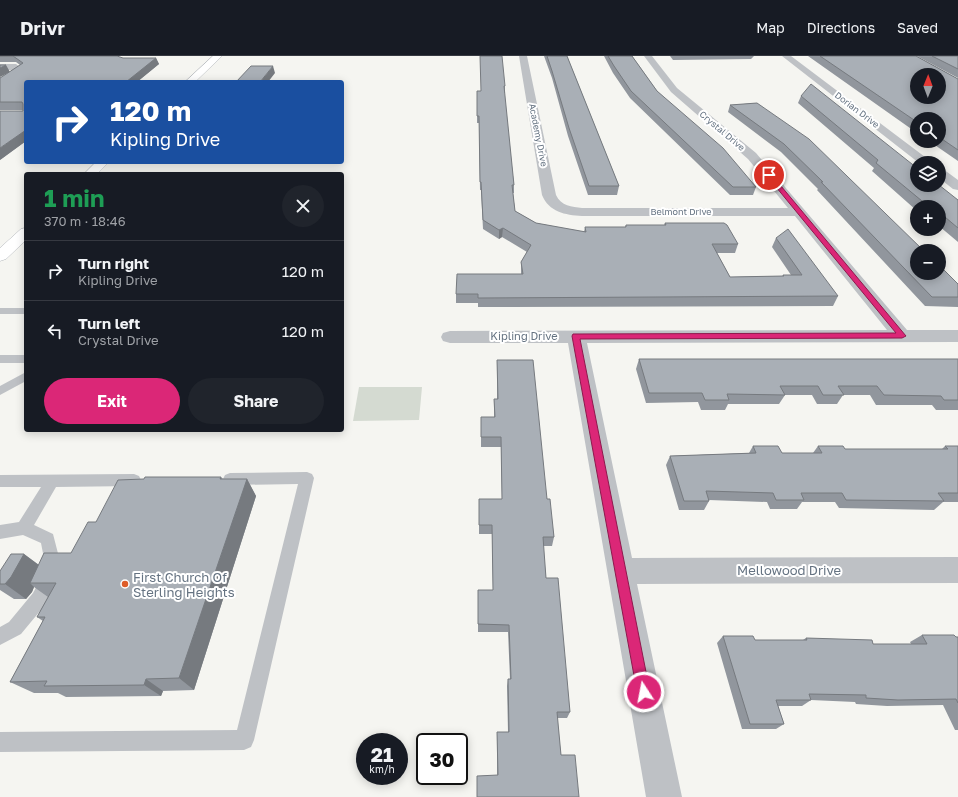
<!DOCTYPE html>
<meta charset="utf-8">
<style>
body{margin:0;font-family:"Golos Text",sans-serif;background:#20242c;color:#f1f3f6;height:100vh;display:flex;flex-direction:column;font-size:15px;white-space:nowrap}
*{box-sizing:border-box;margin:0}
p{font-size:13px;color:#9ea1a6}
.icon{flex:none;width:22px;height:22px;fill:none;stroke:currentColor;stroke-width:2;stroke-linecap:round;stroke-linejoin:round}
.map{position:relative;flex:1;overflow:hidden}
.drawer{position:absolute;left:24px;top:116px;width:320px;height:260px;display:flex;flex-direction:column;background:#171b24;border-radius:4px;box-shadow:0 2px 10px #0003}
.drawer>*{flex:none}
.hud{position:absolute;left:24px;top:24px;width:320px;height:84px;border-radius:4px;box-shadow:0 2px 10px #0003;background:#1a4fa0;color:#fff;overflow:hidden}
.needle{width:26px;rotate:1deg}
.fabs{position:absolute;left:910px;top:12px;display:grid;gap:8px}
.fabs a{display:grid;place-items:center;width:36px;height:36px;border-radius:50%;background:#171b24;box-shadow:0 2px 10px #0003;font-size:20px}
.speed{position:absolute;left:356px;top:677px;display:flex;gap:8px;font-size:20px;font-weight:700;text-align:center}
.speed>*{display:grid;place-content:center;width:52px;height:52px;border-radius:50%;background:#171b24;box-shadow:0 2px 10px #0003;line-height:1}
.speed small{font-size:10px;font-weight:400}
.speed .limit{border:2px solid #111;border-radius:6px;background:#fff;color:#111}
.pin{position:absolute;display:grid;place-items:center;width:34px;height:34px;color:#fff;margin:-17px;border:2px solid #fff;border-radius:50%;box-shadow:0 1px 4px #0007}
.me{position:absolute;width:44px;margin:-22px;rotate:349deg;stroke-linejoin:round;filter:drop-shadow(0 0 3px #0008)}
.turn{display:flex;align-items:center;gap:14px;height:84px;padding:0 20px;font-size:18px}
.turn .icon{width:52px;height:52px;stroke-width:2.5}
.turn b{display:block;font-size:28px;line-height:34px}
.round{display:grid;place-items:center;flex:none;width:42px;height:42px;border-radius:21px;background:#20242c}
.overview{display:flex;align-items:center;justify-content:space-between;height:68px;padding:0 20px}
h1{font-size:24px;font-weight:700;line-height:30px;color:#1e9e55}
.button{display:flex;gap:8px;margin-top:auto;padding:8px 20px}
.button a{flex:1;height:46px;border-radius:24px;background:#db2777;color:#fff;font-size:16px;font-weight:700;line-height:46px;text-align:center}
.button a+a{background:#20242c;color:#f1f3f6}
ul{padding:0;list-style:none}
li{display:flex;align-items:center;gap:12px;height:60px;padding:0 20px;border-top:1px solid #363941}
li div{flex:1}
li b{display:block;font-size:15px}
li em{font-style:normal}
header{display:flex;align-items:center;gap:24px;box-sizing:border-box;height:56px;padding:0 20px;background:#171b24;border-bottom:1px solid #363941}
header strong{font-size:19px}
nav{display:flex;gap:22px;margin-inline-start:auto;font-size:14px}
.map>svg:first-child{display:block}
</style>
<header>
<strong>Drivr</strong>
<nav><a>Map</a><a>Directions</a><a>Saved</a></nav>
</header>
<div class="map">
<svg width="958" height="741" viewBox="0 0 958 741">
<rect width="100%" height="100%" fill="#f5f5f1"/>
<path fill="#d4dad1" d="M359,331H422L419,364L353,365Z"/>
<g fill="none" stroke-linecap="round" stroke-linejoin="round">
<defs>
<path id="secondary" d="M213,0H222L195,26H185Z
M96,106H109L97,118H84Z
M26,172V184L6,203L0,205V192L21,173Z"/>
</defs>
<use href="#secondary" stroke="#b3b7bc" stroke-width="1"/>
<path fill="#bec1c5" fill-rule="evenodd" d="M0,252H26V258H0Z
M0,299H26V307H0Z
M26,316V325L0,339V330Z
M307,416L312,418L314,422L254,684L251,691L244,694L0,696V676L237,674L298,428L230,429L225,427L223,423L225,419L230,417Z
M134,418L139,420L141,424L139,428L134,430L56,431L34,469L53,478L62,513L60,518L45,549L21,578L0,589V571L9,566L33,537L46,513L41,487L23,479L0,483V469L19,466L41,431H0V419Z"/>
<path fill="#bec1c5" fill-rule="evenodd" d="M519,0H527L556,139C561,150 572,151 582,152H788L748,103L671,36L644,0H652L677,32L756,97L907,274H958V286L587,287L632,502L958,501V527L637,528L682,741H646L568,287H450L443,285L441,281L443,277L450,275L887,274L795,160H582C565,159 549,156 542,139Z
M782,0H791L933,107H919Z
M0,8H16L25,14L0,30V23L15,14H0Z
M939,112L943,113L958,124V134L953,133L939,122Z"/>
<use href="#secondary" fill="#fff" fill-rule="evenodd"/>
</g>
<path fill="#91969d" d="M0,0L123,2H156L159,8L137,26H26V85L0,104L23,54H0V22L20,9L16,6H0Z
M544,0H567L619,130L617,139H588L568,80L552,22Z
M604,0H632L657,35L756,131L753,139H730L630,42L613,17Z
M670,0H754L751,3L673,4Z
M808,0H916L958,23V105L929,85H939V63H917V77Z
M917,0H958V22Z
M505,30V37H504L514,129V137H513L515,155L536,167L584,176L585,171H625L626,169H664L665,167L738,188L735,197H717L730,221L782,220L783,219H791L772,191L776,182L838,240L833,250L478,251V247H456V238L521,218V206L527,196L502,181L499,183L483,173L481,134H480L479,67H477V35H481Z
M801,40L958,144V186L939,170V151H917V154H916L872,115L874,112L798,47Z
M757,47L958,228V251L925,250L817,134L818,133L781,96L728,56L730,49Z
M639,303H958V354H936L932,349H876L870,339H843L837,348H817L812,339H785L779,348H728L725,354H701L698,346L646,347L636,313Z
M497,304L547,443L554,481L552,490H543L546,522L570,656L567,662H557L561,699L497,719V676H508L507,630L508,623H510L508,576H478V534H493L492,478H479V443H502L501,391H481V361H494V343H497Z
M753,390L782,397H813L818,390L845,393H942L945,390H958V446H943L934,454L839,452L835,446H802L797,453H770L767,446L709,444V445L704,454H679L666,409L670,400L749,397Z
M221,421L223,423H247L256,440L194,634L163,635L161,640L66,641L58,637H34L10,626L43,565L37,561L48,541L34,531L32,536L26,543H14L0,534V515L24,498L39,509L71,497L96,466L144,423Z
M922,579L958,581V674H955L943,649L887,650L856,648L855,646L811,644L802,650H778L784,668L776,673H742L717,587L723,580L755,584H803L806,582L873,588H911L910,586Z"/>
<path fill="#767a7f" d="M156,2L159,8L137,26H126Z
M6,9L10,16L0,21V12Z
M273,10L275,17L268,26H260Z
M26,74V85L0,104V92Z
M503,172L502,181L499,183V174Z
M247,423L256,440L194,634L179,622Z
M24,498L44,513L30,527L34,531L32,536L26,543L5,528Z
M146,623L163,635L161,640L144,629Z"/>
<path fill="#a9afb6" stroke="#767a7f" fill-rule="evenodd" d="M0,0H117L123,2H156L126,26H26V74L0,92V55H23V48L22,46H0V22L23,7L13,0Z
M480,0H502L505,30H504L514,129H512L515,155L536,167L586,176L585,171H626V169H666L665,167H724L727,169L738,188H712L730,221L784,220L783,219H802L776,182L788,173L838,240L478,242V238H456L457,218H523L521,206L531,189L503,172L499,174L483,164L481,126H480L479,60H477V35H481Z
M547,0H567L619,130H589L569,72L552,15Z
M608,0H632L657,35L723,92L756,131H733L631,35L614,10Z
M820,0H916L958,23V94L939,81V63H917V66ZM917,19H939V41H917Z
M932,0H958V13Z
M0,9H6L0,12Z
M251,10H273L260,26H236Z
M811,28L917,112V129H939L958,144V172L939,156V151H933L926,145H922L876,107L878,104L801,40Z
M757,47L809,83L924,195H917V217H939V209L958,228V241H932L821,126H823L784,88L730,49Z
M639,303H958V344H944L941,340L884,339L877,330H838L844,339H823L818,330H780L785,339L727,338L729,344H705L702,337H649Z
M497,304H533L547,443H550L554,481H543L546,522H558L570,656H557L561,699H575L579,741H477V720L498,719L497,676H509L508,623H511L509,569L478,568V534H493L492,469H479V443H502L501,381H481V361H495L494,343H498Z
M753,390H778L782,397H822L818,390H843L845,393H948L945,390H958V437H938L944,445L846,444L842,437H801L804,444H776L773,437L706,435L709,445H684L670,400L756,397Z
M145,421H221L220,423H247L179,622L146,623L144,629L44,630L47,625L10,626L45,561H37L56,527H30L44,497H71L88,466H96L118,424L144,423Z
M11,498H24L11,521L5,528H0V515Z
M922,579H954L956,581H958V647L956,643L898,644L866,642V639L809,638L811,644H776L784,668H750L723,580H753L755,584H807L806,582L872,584L873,588H927Z"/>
<path fill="#db2777" stroke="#8e194d" d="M767,118H771L906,280L902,282L580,283L650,636L648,640L644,642L639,640L637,636L572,280L573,278L896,277L767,120Z"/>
<circle fill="#de5c28" stroke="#fff" stroke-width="1.5" cx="125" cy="528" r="4"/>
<g text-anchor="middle" stroke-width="4" stroke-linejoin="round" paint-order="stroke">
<g font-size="9" fill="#657382" stroke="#fff">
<text transform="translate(857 54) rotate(37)" y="3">Dorian Drive</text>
<text transform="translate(722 75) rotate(40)" y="3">Crystal Drive</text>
<text transform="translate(538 79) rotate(79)" y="3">Academy Drive</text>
<text x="681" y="159">Belmont Drive</text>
</g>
<g font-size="11" fill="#657382" stroke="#fff">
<text x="524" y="284">Kipling Drive</text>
</g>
<g font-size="13" fill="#657382" stroke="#fff">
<text x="789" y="519">Mellowood Drive</text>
</g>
<g font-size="13" fill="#657382" stroke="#fff" text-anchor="start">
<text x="133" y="526">First Church Of<tspan x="133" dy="15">Sterling Heights</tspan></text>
</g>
</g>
</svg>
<div class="fabs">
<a><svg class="needle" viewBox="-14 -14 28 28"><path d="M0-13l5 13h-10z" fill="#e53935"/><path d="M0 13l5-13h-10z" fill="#9ea1a6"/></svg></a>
<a><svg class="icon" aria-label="search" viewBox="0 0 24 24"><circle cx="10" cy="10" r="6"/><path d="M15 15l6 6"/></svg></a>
<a><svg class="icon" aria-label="layers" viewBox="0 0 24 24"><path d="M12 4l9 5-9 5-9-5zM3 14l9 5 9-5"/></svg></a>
<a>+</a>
<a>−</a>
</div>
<div class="speed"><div>21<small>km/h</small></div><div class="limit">30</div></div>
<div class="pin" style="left:769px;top:119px;background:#d93025"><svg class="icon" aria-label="arrive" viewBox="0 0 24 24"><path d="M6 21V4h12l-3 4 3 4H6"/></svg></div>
<svg class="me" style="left:644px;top:636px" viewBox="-20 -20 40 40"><circle r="17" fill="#db2777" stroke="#fff" stroke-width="3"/><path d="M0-11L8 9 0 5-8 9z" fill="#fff"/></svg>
<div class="hud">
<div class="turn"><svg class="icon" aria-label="right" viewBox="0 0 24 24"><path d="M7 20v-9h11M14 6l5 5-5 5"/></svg><div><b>120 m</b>Kipling Drive</div></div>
</div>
<section class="drawer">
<div class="overview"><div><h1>1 min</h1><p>370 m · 18:46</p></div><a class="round"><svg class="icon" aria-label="close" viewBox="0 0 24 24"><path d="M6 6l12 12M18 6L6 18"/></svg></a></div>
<ul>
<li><svg class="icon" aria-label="right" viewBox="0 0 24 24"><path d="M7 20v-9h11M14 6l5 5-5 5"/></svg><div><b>Turn right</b><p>Kipling Drive</p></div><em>120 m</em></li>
<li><svg class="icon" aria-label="left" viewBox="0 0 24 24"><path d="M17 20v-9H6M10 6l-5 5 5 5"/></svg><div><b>Turn left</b><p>Crystal Drive</p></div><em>120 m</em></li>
</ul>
<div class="button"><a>Exit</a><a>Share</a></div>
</section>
</div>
